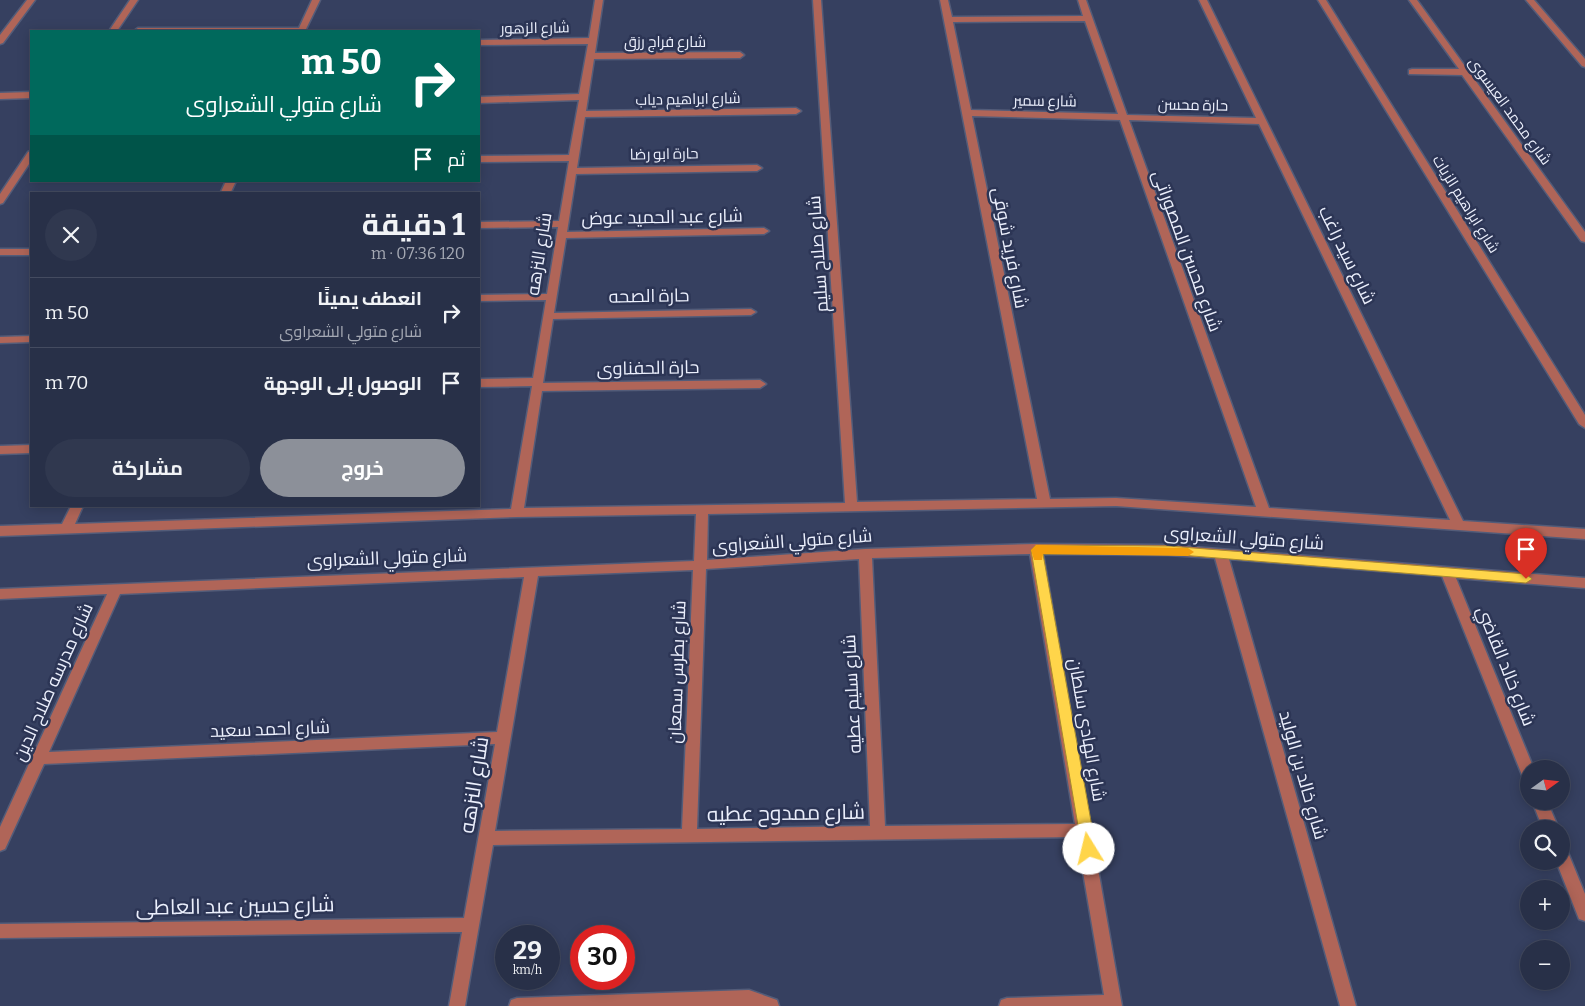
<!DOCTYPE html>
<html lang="ar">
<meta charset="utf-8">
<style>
body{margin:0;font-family:Bitter,Cairo,serif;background:#30384f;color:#f1f3f6;direction:rtl;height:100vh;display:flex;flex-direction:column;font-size:19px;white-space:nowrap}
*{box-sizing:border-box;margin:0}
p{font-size:16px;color:#a5a9b4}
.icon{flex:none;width:28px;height:28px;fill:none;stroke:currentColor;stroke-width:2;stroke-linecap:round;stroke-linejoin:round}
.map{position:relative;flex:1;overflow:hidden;direction:ltr}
.drawer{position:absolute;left:30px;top:192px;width:450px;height:315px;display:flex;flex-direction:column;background:#283048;border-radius:0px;box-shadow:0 2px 12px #0003,0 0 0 1px #444b60;direction:rtl}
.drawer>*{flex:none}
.banner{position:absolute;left:30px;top:30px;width:450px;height:152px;border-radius:0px;box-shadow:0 2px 12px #0003,0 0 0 1px #444b60;direction:rtl;background:#00695c;color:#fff;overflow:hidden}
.needle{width:32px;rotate:75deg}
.fabs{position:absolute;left:1520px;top:760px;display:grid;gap:10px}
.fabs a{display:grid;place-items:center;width:50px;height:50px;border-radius:50%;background:#283048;box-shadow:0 2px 12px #0003,0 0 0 1px #444b60;font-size:25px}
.speed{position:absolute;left:495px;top:925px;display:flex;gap:10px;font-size:25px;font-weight:700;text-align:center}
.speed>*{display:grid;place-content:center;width:65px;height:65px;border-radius:50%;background:#283048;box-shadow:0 2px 12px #0003,0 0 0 1px #444b60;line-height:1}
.speed small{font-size:12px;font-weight:400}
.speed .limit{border:8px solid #d22;background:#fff;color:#111}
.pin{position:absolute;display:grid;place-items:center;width:42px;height:42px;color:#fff;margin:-51px -21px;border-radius:50% 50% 50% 0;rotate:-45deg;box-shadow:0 0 5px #0007}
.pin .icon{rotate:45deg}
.me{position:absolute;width:55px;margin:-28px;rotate:351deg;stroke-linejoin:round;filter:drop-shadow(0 0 4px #0008)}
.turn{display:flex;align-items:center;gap:18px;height:105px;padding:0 15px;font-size:22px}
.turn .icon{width:65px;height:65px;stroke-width:2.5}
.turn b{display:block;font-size:35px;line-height:42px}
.then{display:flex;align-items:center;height:48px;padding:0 15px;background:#0003;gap:10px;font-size:19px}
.round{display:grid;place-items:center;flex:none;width:52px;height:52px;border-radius:26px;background:#30384f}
.overview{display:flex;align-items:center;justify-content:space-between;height:85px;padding:0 15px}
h1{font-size:30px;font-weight:700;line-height:38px}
.action{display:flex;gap:10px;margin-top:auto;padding:10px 15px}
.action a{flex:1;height:58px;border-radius:30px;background:#8c9099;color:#fff;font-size:20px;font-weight:700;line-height:58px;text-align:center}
.action a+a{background:#30384f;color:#f1f3f6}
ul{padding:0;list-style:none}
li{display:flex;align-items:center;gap:15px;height:70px;padding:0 15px;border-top:1px solid #444b60}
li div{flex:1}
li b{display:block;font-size:19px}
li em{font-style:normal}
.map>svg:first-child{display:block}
</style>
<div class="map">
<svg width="1585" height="1006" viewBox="0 0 1585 1006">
<rect width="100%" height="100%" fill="#364060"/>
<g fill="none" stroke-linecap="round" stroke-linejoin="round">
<defs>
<path id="minor" d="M27,0H35L3,43L0,44V35Z
M130,0H138L117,31H109Z
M312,0H320L305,31H134L138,28H299Z
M595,0H603L595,53L740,52L744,55L740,58L594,59L586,111L796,108L801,111L796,114L585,117L577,168L757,165L762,168L757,171L576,174L567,232L764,228L769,231L764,234L566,238L554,313L751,309L756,312L751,315L553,319L543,383L760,380L766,384L760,388L542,391L524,508L845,503L813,0H821L857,502L1037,499L940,0H948L952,17L1083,16L1078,0H1086L1127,115L1256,118L1199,0H1207L1463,521L1585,529V539L1116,506L708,514L707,560L865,549L1036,544L1168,545L1585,578V588L1456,578L1534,769H1529V781L1524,779L1522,775L1442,576L1229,559L1356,1006H1340L1215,558L1168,555L1043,554L1122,1006H999L1001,1000L1007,998L1104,995L1077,837L493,845L465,1006H449L462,932L0,938V924L464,918L495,744L44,764L5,849L0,851V827L107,594L0,599V589L694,561L696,514L517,517L0,536V526L62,524L71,506H83L75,524L511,509L532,386L479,387V379L533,378L546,300L479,301V295L547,294L558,227L479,228V222L559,221L569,161L479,162V156L569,155L579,100L479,103V97L579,94L588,44L479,45V40L589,38ZM1085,21L1118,114L971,110L953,22ZM972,116L1120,120L1256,507L1116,498L1050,499ZM1129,120L1259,124L1450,520L1269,508ZM1030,554L1075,824L885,826L872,558ZM859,559L870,826L697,829L706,569ZM693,570L682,829L495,831L538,576ZM524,577L497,732L49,752L120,594Z
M1318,0H1326L1585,415V428L1579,424Z
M1409,0H1417L1585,232V242L1581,241L1462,75L1409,74V70L1412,69H1459Z
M1526,0H1534L1585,59V67L1582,66Z
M31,92V98L0,99V93Z
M31,151V161L3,203L0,204V194L28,152Z
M226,181H236L230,194H220Z
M0,249H31V255H0Z
M31,336V342L0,343V337Z
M31,445V453L0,454V446Z
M1532,801H1547L1559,829H1543Z
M1561,848L1567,850L1585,894V921L1579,919L1556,861H1561Z
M749,990L777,1000L779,1006H509L511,1000L517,998Z"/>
</defs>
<use href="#minor" stroke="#535c79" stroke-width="3"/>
<use href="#minor" fill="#b06558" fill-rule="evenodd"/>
</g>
<path fill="#ffd54a" stroke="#a68a30" d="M1036,545L1168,546L1526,574L1532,579L1526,583L1168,554H1043L1096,849L1094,853L1089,855L1084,853L1082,849L1031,550Z"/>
<path fill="#f59e0b" d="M1036,545L1188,548L1194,552L1188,556L1043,554L1042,560H1034L1031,550Z"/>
<g text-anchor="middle" stroke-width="5" stroke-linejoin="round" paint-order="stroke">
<g font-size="15" fill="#ebeffc" stroke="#2c3555">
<text transform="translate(535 28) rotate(-1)" y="5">شارع الزهور</text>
<text x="665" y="47">شارع فراج رزق</text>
<text transform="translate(688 99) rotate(-1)" y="5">شارع ابراهيم دياب</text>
<text transform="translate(1045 101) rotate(1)" y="5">شارع سمير</text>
<text transform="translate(1193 105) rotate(1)" y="5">حارة محسن</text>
<text transform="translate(1510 111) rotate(54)" y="5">شارع محمد العيسوى</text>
<text transform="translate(664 154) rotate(-1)" y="5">حارة ابو رضا</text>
<text transform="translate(1466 204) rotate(58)" y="5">شارع ابراهيم الزيات</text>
</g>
<g font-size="18" fill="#ebeffc" stroke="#2c3555">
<text transform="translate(662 217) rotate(-1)" y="6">شارع عبد الحميد عوض</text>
<text transform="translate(1010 248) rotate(79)" y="6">شارع فريد شوقى</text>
<text transform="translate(1187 251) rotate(70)" y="6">شارع محسن المصوراتى</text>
<text transform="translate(539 254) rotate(-81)" y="6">شارع النزهه</text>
<text transform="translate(818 254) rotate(-94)" y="6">شارع صلاح سليم</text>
<text transform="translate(1347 255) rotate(64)" y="6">شارع سيد راغب</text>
<text transform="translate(649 296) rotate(-1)" y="6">حارة الصحه</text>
<text transform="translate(648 368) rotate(-1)" y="6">حارة الحفناوى</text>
<text transform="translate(1244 538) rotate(4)" y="6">شارع متولي الشعراوى</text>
<text transform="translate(792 541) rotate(-4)" y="6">شارع متولي الشعراوى</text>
<text transform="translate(387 558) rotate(-2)" y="6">شارع متولي الشعراوى</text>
<text transform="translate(1506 666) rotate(68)" y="6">شارع خالد القاضي</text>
<text transform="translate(677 672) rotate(-88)" y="6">شارع بطرس سمعان</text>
<text transform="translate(53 682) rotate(-66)" y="6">شارع مدرسه صلاح الدين</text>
<text transform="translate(852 694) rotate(-93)" y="6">شارع سليم عطيه</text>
<text transform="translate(270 729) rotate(-2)" y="6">شارع احمد سعيد</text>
<text transform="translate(1087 730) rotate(80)" y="6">شارع الهادى سلطان</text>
<text transform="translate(1303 775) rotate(74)" y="6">شارع خالد بن الوليد</text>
</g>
<g font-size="21" fill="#ebeffc" stroke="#2c3555">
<text transform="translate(474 785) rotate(-81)" y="7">شارع النزهه</text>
<text transform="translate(786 813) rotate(-1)" y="7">شارع ممدوح عطيه</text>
<text transform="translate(235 906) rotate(-1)" y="7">شارع حسين عبد العاطى</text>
</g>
</g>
</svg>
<div class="fabs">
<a><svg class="needle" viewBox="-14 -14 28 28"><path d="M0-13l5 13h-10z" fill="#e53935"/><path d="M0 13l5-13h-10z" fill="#a5a9b4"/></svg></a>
<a><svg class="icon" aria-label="search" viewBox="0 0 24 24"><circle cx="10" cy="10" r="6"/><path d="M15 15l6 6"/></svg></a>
<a>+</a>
<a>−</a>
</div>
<div class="speed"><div>29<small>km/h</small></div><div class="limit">30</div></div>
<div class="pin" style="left:1526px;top:579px;background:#d93025"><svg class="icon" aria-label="arrive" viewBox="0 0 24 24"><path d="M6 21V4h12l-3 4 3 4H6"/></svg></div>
<svg class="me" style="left:1089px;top:849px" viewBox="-20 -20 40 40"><circle r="19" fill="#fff"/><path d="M0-13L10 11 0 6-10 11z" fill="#ffd54a"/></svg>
<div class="banner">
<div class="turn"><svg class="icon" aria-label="right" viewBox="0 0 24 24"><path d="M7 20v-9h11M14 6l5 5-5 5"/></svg><div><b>50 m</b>شارع متولي الشعراوى</div></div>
<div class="then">ثم<svg class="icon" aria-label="arrive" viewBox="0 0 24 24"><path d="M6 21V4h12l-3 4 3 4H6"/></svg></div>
</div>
<section class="drawer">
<div class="overview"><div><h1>1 دقيقة</h1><p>120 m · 07:36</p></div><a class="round"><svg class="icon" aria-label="close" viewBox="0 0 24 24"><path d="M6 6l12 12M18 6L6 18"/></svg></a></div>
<ul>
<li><svg class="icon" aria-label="right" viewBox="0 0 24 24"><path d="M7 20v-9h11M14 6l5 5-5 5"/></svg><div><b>انعطف يمينًا</b><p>شارع متولي الشعراوى</p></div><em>50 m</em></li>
<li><svg class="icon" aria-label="arrive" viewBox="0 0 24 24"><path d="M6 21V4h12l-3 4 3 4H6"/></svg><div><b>الوصول إلى الوجهة</b></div><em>70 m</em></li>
</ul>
<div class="action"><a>خروج</a><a>مشاركة</a></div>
</section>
</div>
